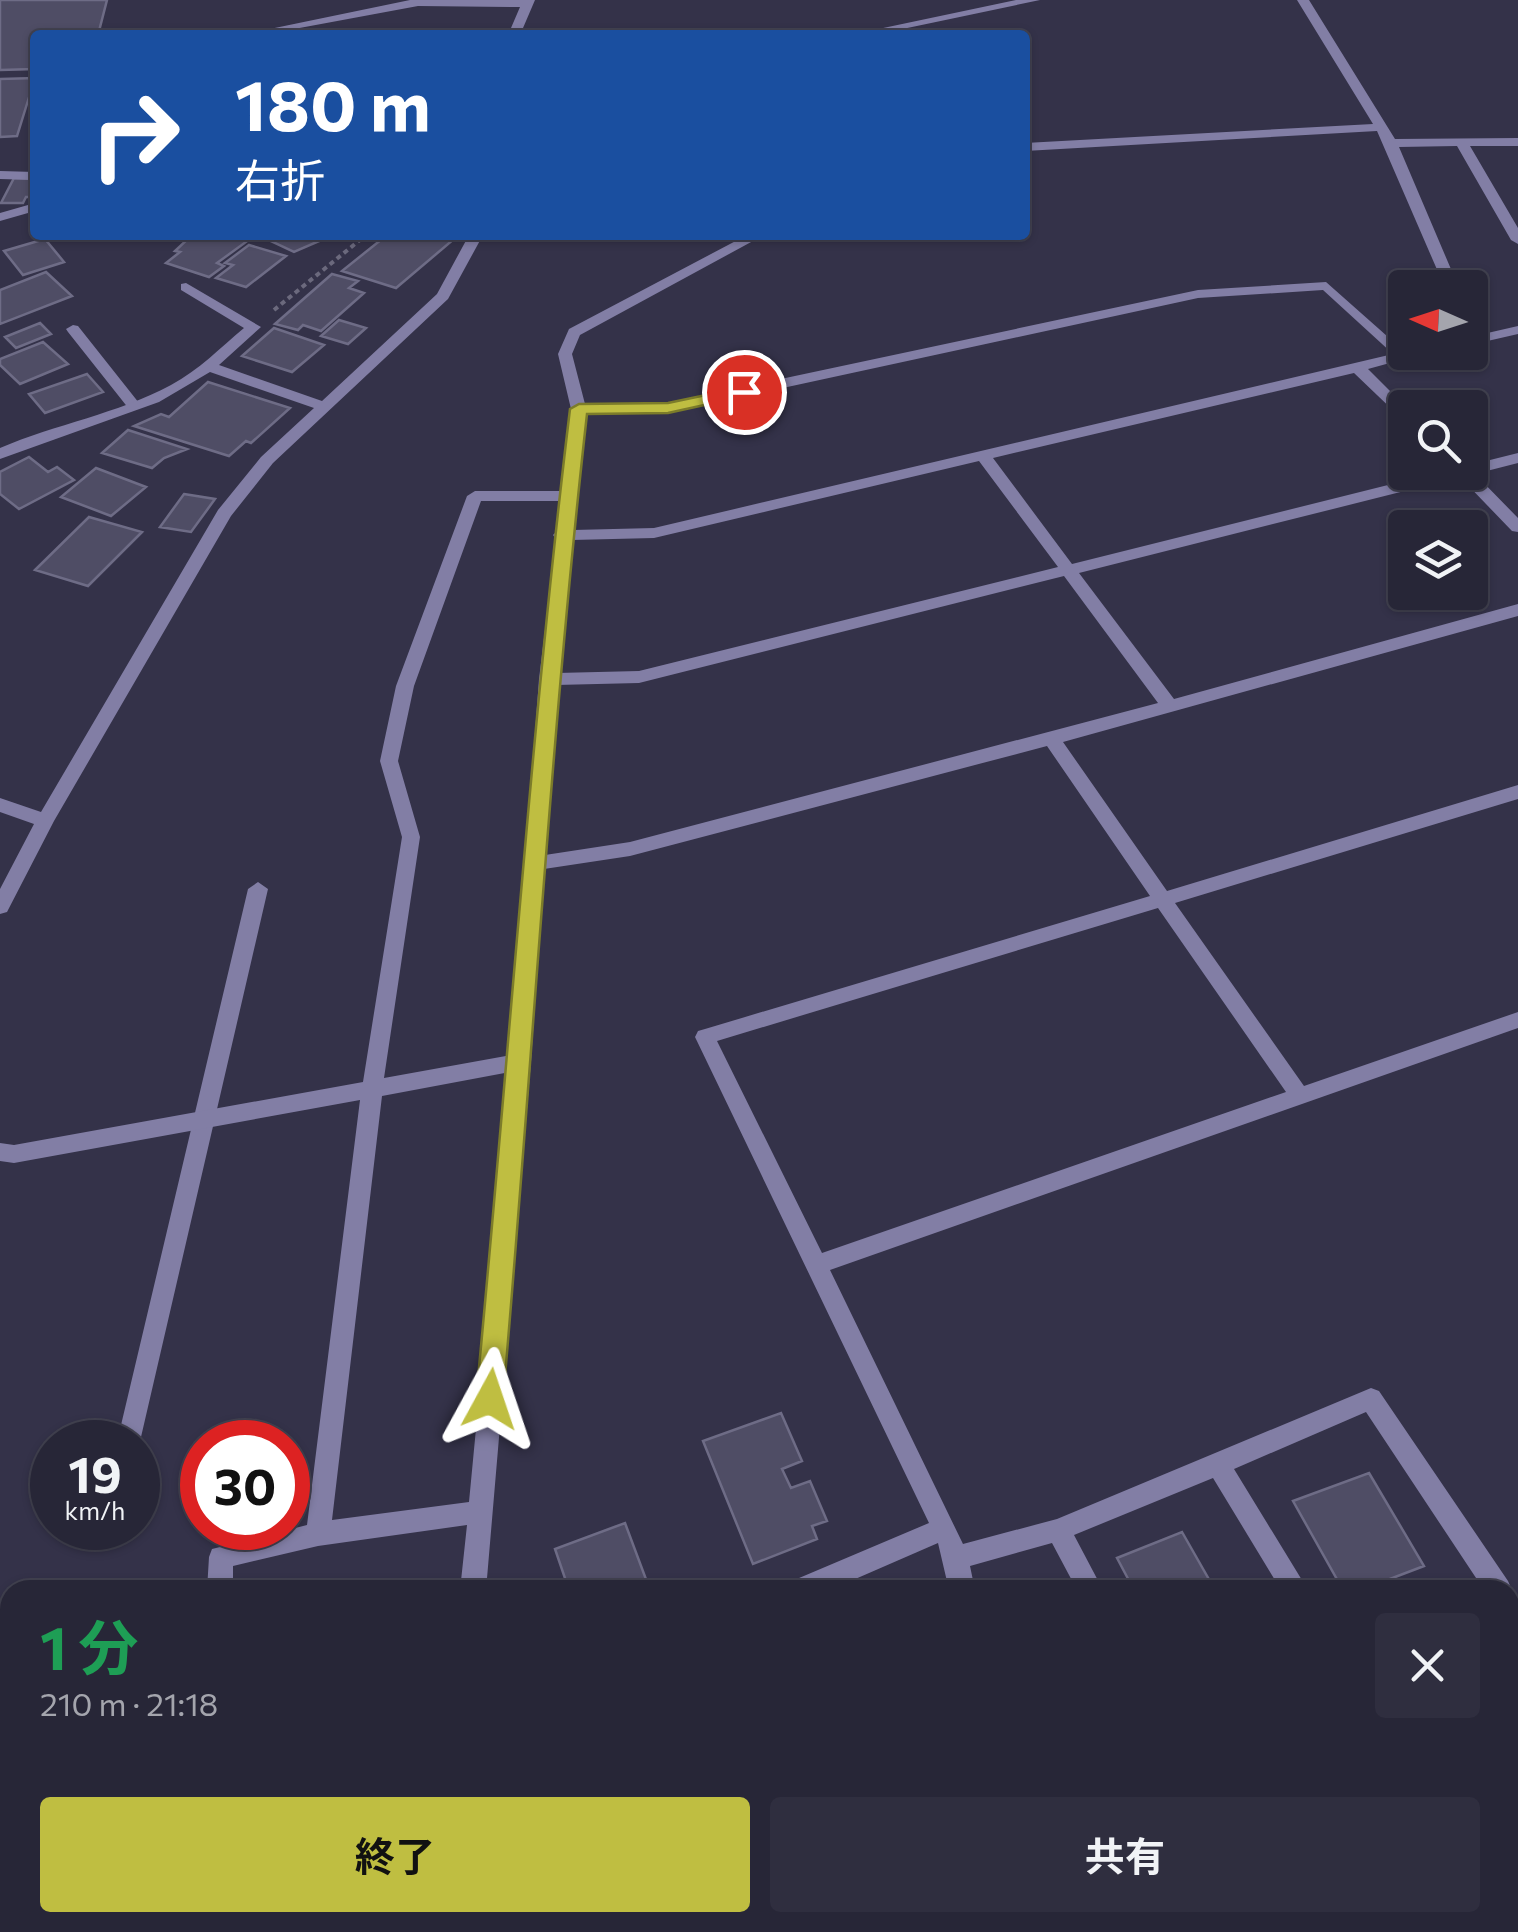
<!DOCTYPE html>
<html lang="ja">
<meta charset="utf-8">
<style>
body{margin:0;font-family:Commissioner,"Noto Sans JP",sans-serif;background:#2f2e3f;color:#f1f3f6;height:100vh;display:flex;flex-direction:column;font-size:38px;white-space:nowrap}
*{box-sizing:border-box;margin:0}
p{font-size:32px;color:#a4a5ad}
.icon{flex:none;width:55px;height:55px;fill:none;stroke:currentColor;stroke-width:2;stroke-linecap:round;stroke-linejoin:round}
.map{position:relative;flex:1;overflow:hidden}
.drawer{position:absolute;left:0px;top:1580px;width:1520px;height:352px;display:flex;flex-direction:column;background:#272637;border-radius:30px 30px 0 0;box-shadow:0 2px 8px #0004,0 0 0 2px #434352}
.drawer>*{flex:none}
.guide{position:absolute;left:30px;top:30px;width:1000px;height:210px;border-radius:10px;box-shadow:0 2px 8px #0004,0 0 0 2px #434352;background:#1a4fa0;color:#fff;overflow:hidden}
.needle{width:65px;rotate:273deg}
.tools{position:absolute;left:1388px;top:270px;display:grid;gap:20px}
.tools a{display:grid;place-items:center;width:100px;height:100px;border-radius:10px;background:#272637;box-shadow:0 2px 8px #0004,0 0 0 2px #434352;font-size:50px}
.speed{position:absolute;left:30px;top:1420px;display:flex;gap:20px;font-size:50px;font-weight:700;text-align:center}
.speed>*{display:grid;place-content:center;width:130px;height:130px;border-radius:50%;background:#272637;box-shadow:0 2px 8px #0004,0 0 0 2px #434352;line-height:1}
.speed small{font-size:25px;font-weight:400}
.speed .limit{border:15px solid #d22;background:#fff;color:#111}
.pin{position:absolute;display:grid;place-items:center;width:85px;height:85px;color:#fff;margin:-42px;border:5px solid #fff;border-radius:50%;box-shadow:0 2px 10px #0007}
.me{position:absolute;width:110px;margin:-55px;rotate:5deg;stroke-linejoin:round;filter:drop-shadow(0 0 8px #0008)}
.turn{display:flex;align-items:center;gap:35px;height:210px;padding:0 40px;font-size:45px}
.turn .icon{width:130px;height:130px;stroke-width:2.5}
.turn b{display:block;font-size:70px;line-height:85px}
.round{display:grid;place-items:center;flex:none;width:105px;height:105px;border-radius:10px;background:#2f2e3f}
.head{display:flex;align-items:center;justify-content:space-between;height:170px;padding:0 40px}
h1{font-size:60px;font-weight:700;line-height:75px;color:#1e9e55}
.cta{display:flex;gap:20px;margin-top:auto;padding:20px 40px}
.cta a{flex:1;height:115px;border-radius:10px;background:#bfbe41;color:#111;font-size:40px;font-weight:700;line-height:115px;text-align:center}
.cta a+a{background:#2f2e3f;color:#f1f3f6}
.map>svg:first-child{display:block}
</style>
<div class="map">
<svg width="1518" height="1932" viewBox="0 0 1518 1932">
<rect width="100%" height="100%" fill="#343249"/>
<path fill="#4f4d65" stroke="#6e6c86" stroke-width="2.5" d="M0,0H107L98,35H35V69L0,70Z
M35,78L17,136L0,137V79Z
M14,178L35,179V197H26L23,203H1Z
M192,235H238L250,239L217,263L224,266L209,277L166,263L180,252L175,251Z
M333,235L294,252L260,236L262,235Z
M387,235H443L454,239L396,288L342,271Z
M45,239L64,262L23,275L4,251Z
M249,245L286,256L246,287L216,278L233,265L225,263Z
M46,272L72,296L0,324V290Z
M332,274L358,281L349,288L364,293L321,331L303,325L298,330L275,324Z
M339,320L366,328L348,344L321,336Z
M40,323L51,334L16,348L5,337Z
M274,328L324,345L292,372L242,356Z
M43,342L68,364L20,384L0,365V359Z
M87,374L103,392L45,413L29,394Z
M208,382L290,408L251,443L246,441L229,456L134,426L161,414L169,417Z
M128,430L187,449L164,458L152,468L102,453Z
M29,457L48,472L57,467L74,480L19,509L0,494V472Z
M96,468L146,487L111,516L61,497Z
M184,494L215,499L191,532L160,527Z
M89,517L142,532L88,586L35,570Z
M781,1413L802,1461L782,1469L791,1488L810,1481L827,1521L812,1526L817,1539L753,1564L703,1441Z
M1369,1473L1424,1566L1361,1590H1343L1293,1501Z
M625,1523L650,1590H569L555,1549Z
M1182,1532L1215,1590H1134L1117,1558Z
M1518,1720V1811L1510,1814V1723Z
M512,1922H626L628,1932H513Z
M812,1922H888L890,1931L927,1922L930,1932H814Z
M1063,1922H1174L1178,1932H1067Z
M1317,1922H1427L1433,1932H1322Z"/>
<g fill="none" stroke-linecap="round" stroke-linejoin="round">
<path stroke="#6b697d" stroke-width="4" stroke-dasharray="5 4" stroke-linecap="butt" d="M274,310L366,235"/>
<path fill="#827ea5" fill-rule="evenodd" d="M0,171L35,172V180L0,179Z
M35,203V211L0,221V213Z
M73,325L78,326L139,403V409H129L68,332L66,329Z
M258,882L268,889L138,1450V1442H117L248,889Z"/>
<path fill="#827ea5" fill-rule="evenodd" d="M410,0H535L520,35H508L520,7L418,6L278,32L280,35H268L265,30Z
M1016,0H1040L874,35H850Z
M1297,0H1309L1395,139L1518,138V146H1470L1518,228V244L1511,240L1457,146L1399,147L1459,288H1445L1377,131L1025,151V143L1373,124Z
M469,235H483L448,299L273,463L231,516L54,821L7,912L0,914V889L34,824L0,812V798L41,812L218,510L261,457L314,408L210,372L159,402L0,459V448C56,424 117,414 171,385C199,370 220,348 244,328L181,290V284L186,283L261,327L219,365L322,401L437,294Z
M747,235H764L580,335L572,354L585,404L668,403L1198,290L1326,282L1405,352H1430L1368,369L1407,408L1405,419L1400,417L1354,373L993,458L1072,564L1440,472H1470V465L1518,453V463L1475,474L1518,518V532L1512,531L1460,477L1079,573L1174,699L1518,604V616L1063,742L1167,891L1518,785V799L1175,903L1304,1086L1518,1012V1028L830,1270L963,1544L1057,1519L1371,1388L1379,1391L1508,1581L1512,1590L1510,1594V1590H1484L1366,1412L1234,1469L1308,1590H1281L1213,1478L1074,1535L1103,1590H1077L1052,1543L970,1566L975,1590H949L938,1543L830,1590H788L792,1581L929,1523L695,1037L698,1031L705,1029L1150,896L1047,746L630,856L544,869L531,1062L486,1590H460L467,1525L318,1546L233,1566V1590H207L209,1557L212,1549L307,1525L360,1100L14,1163L0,1161V1143L14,1145L363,1082L402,837L380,761L396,686L467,496L475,491H562L571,409L558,354L569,329ZM1323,290L1393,354L654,528L573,530L586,414L668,413L1198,298ZM979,461L1058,567L639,671L557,673L572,540L654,538ZM481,501H560L557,531L553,535L556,539L539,679L511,1055L384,1078L420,837L398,761L414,686ZM1064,576L1158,703L630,842L545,855L556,685L639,683ZM1158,908L1286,1092L822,1253L717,1041ZM510,1072L469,1502L332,1520L382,1096Z
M1518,326V334L1470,345V337Z
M1510,1595L1518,1598V1631L1510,1628Z
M1510,1919L1516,1932H1486L1482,1922H1510Z
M436,1922H464L466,1932H438Z
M736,1922H764L766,1932H738Z
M1000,1922H1028L1029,1932H1001Z
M1253,1922H1282L1286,1932H1257Z"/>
</g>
<path fill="#bfbe41" stroke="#7c7c2a" stroke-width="2.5" d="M744,387L750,388V395L668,413L587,414C550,742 532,1071 503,1399L499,1408L490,1411L480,1408L476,1399C508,1069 530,738 570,409L579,404L668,403Z"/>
</svg>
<div class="tools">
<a><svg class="needle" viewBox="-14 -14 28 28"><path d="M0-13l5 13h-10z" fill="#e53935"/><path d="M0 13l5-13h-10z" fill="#a4a5ad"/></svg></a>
<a><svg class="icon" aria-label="search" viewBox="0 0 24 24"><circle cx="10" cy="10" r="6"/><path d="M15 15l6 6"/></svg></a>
<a><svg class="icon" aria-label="layers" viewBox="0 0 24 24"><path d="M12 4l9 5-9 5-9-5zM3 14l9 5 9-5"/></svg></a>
</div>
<div class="speed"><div>19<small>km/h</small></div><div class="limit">30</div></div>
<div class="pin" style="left:744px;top:392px;background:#d93025"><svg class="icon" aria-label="arrive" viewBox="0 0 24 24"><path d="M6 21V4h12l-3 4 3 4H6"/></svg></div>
<svg class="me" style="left:490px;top:1399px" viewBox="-20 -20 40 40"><path d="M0-17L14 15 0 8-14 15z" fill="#bfbe41" stroke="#fff" stroke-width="4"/></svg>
<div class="guide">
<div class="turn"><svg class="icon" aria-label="right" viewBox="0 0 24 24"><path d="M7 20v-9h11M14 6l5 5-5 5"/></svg><div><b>180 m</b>右折</div></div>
</div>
<section class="drawer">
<div class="head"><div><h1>1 分</h1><p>210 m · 21:18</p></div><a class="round"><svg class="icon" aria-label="close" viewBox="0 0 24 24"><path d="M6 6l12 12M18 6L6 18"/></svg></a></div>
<div class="cta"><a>終了</a><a>共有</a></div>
</section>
</div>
